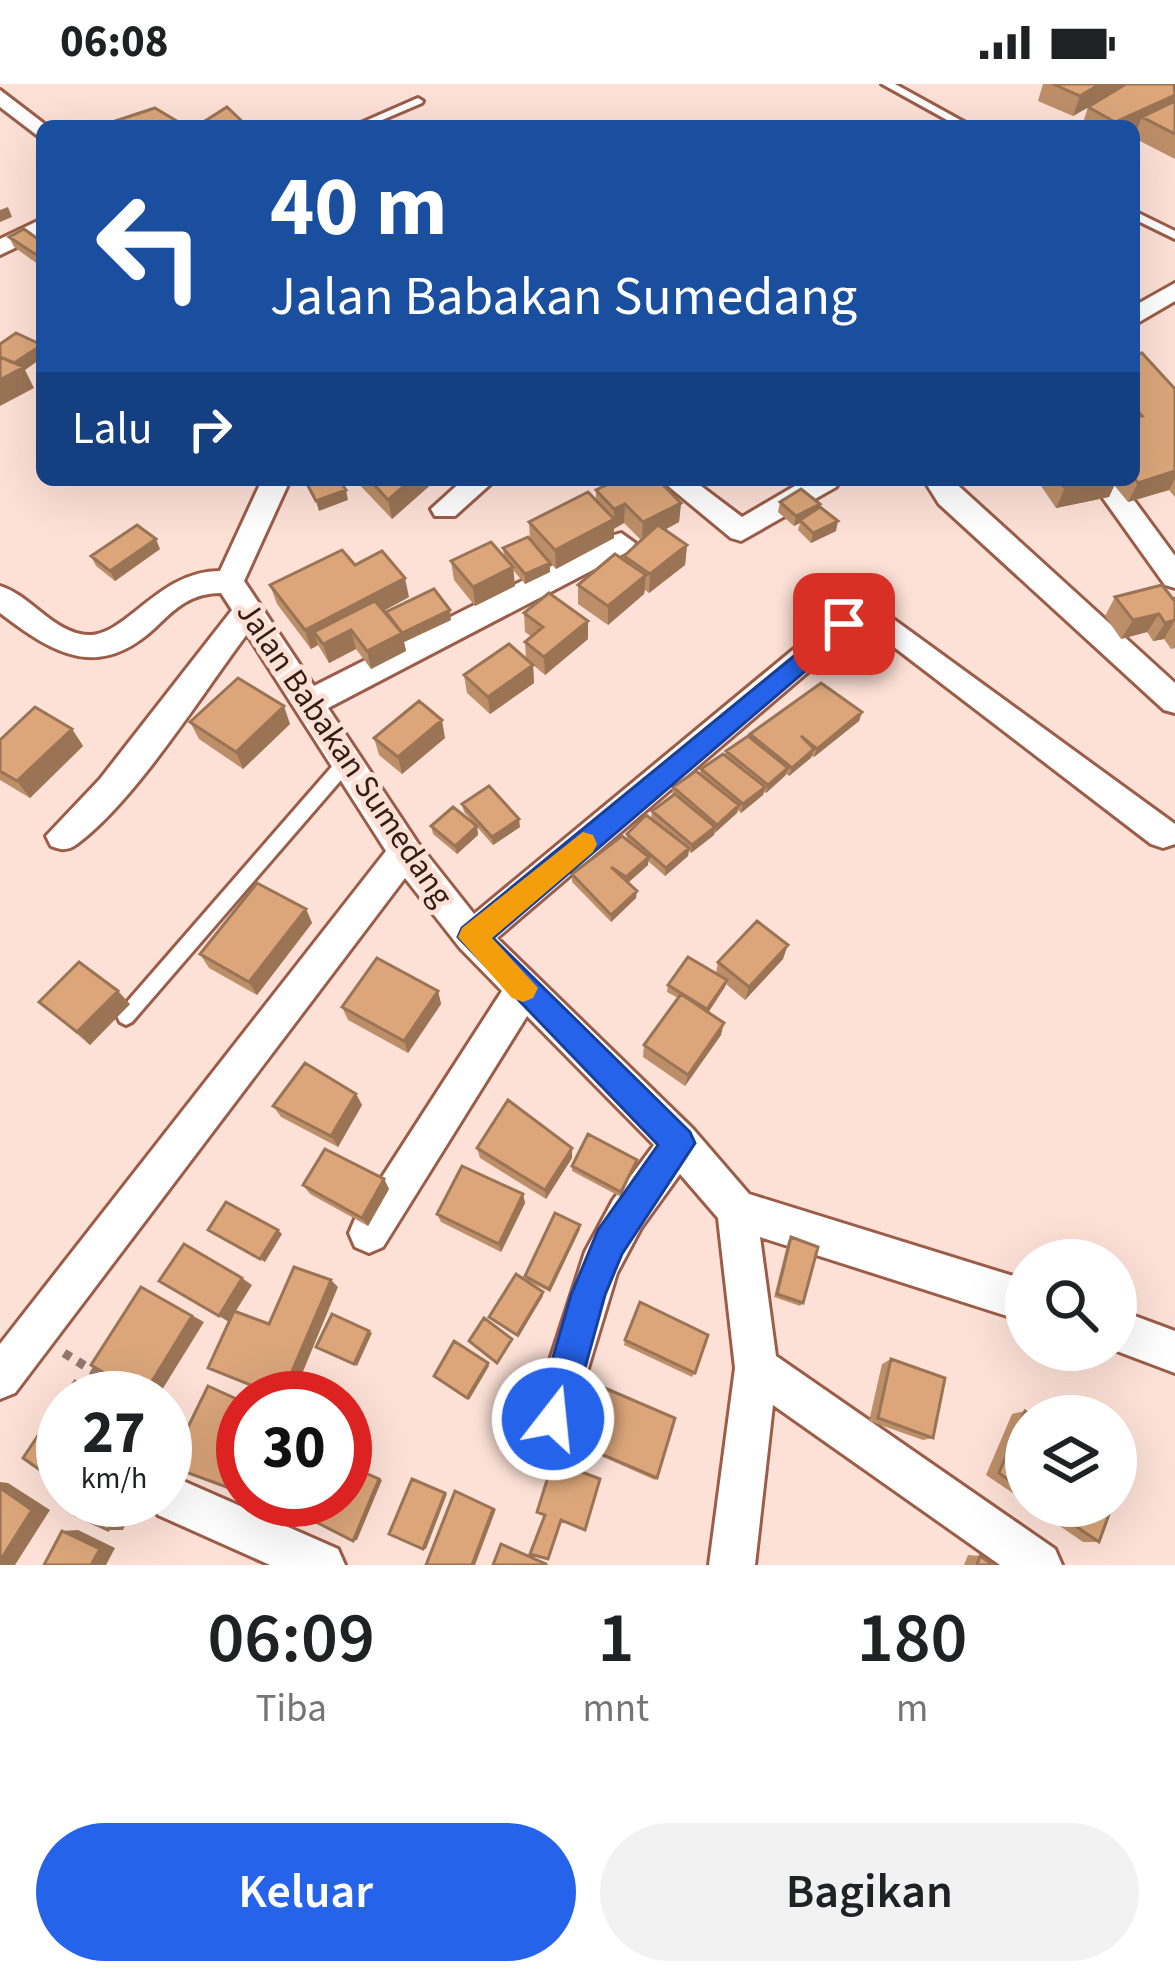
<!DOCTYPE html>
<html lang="id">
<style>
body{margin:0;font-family:"Source Sans 3",sans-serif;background:#f2f2f2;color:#202124;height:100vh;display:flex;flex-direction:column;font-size:45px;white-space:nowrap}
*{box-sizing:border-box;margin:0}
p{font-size:39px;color:#757577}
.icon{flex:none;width:66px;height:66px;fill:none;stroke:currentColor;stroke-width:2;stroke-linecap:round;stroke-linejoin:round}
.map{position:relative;height:1481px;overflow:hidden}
.side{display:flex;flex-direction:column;background:#fff;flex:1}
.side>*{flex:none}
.guide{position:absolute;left:36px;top:36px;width:1104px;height:366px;border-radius:18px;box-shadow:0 12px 48px #0002;background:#1a4fa0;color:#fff;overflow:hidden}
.tools{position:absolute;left:1005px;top:1155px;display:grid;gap:24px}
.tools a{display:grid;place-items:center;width:132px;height:132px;border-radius:50%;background:#fff;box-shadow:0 12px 48px #0002;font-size:60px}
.speed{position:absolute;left:36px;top:1287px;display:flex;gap:24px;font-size:60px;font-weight:700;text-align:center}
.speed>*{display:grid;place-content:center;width:156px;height:156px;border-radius:50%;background:#fff;box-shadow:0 12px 48px #0002;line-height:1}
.speed small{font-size:30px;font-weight:400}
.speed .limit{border:18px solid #d22;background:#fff;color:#111}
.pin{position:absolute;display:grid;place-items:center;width:102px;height:102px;color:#fff;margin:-51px;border-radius:24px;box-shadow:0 6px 18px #0006}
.me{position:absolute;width:132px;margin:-66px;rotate:16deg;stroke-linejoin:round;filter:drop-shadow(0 0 9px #0008)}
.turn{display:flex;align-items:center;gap:42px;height:252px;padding:0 36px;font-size:54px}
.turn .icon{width:156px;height:156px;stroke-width:2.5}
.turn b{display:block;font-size:84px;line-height:102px}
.then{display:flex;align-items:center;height:114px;padding:0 36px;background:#0003;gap:24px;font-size:45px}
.eta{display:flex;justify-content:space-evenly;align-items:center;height:204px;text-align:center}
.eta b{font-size:72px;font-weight:600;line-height:84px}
.action{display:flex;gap:24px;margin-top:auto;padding:24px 36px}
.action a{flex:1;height:138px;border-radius:72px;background:#2563eb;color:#fff;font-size:48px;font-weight:600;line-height:138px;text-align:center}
.action a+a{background:#f2f2f2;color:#202124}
.status{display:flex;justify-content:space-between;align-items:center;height:84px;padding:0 60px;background:#fff;direction:ltr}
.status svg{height:33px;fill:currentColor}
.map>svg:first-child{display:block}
</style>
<div class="status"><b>06:08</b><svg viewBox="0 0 49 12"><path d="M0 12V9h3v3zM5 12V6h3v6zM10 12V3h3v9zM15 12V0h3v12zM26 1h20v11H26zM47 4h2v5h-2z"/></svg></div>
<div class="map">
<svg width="1175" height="1481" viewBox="0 0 1175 1481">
<rect width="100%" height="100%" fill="#fde1d7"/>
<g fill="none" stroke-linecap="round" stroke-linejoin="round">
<defs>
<path id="lane" d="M882,0H895L971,42H958Z
M418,14L423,17L422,19L368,42H354Z
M1134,127L1175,147V155L1134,135Z
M348,669L354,671L356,676L354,681L132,938L126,941L120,938L117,932L120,926L342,671Z"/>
<path id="street" d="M0,6L47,42H42V55L0,23Z
M42,135V151L0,171V155Z
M1175,199V217L1134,241V222Z
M262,396H290L244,497L314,602L611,452L621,449L635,459L631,466L328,624L417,758L474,830L853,516L863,513L1175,740V760L1163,764L1151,760L864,540L497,854L693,1045L749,1110L1026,1196V1238L760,1153L776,1272L1055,1465L1062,1481H1000L773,1321L755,1481H709L735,1284L718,1134L680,1090L641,1144L617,1189L568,1350L553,1357L538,1350L531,1335L585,1168L613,1116L654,1061L527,932L383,1163L369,1169L355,1163L349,1149L355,1135L502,907L460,864L405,794L15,1309L0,1315V1260L386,767L247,550C202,610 135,717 77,760C68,767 61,766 51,762L46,752L100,695L232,526L221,509C192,509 176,523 157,542C99,597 55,571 0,529V502C29,511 49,543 80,550C123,561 154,487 220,487Z
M463,396H495L455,432H435L431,425Z
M661,396H693L742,433L805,396H840L836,403L741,457L731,454Z
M924,396H952L1175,599V629L1164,626L939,420Z
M1090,396H1119L1175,472V504L1165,501Z
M1116,1225L1175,1247V1289L1114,1266Z
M174,1393L338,1465L345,1481H270L158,1431L152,1416H165V1396Z"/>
</defs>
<use href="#lane" stroke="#9b5d48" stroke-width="6"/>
<use href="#street" stroke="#9b5d48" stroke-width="6"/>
<path stroke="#92786f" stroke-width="9" stroke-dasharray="8 8" stroke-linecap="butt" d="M64,1269L114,1300"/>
<use href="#lane" fill="#fff" fill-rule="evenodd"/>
<use href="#street" fill="#fff" fill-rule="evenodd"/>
</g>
<path fill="#bd8f69" d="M1043,0H1175V75L1134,54L1137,45L1134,42H1082L1088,23L1073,32L1038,17Z
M9,153L42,158V180L39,181L14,163Z
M1134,260L1138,270L1175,305V413L1169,406L1128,418L1114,401L1109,413L1056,424L1037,396H1134Z
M355,396H436L392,435Z
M596,406L681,419L679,438L664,446L687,461L685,481L649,509L645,506L644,510L608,541L578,520V501L624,476V472L641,456L624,439L614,444V454L556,485L548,477L550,488L525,500L513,486L515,502L475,522L454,496L451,477L504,472L503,464L530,455L529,438L596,417Z
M780,418L820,420L819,423L836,447L811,459L798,446L800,439L794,442L778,428Z
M160,465L115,497L96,482L91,472Z
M355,481L409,513L384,527L386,529L451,536L404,558L406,567L371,585L356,565L329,579L318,561L311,565L277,520L270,501Z
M1115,513L1175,514V564L1171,565L1164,555L1153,557L1147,548L1121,555L1105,532Z
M524,529L588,555L545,591L533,581L534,599L490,630L467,609L464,591L526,575L525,558L532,553L525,548Z
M862,628L859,637L814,673L812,672L789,692L786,690L766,709L764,708L763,711L741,729L738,726L737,729L715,748L714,751L691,769L689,767L688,772L665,792L648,777V781L628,799L636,814L611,838L572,798V790L626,755L627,750L651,735L652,727L672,712L673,703L700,690L701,685L725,671L726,667L749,653L750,650Z
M190,638L290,640L243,685L199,655Z
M72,645L83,662L30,714L0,696V656Z
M374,654H445L402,690L379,671Z
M462,720L520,743L493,761L477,743L478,751L457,770L433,750L431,742L475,740L464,728Z
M306,825L312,839L257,911L209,884L200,870Z
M783,875L745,916L726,900L708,928L721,951L685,1002L643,973L644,961L678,914L667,908L668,901L716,889L718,878Z
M438,907L441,920L408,969L348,936L342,923Z
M39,918L130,920L90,961Z
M356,1010L362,1021L338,1063L281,1033L273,1022Z
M477,1064L572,1074L546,1115L480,1074Z
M637,1076L621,1113L572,1087V1082Z
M384,1095L389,1105L368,1142L310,1110L303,1101Z
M523,1110L525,1119L501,1168L441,1138L437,1130Z
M580,1145L550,1208L526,1196L525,1192Z
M791,1153L803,1219L800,1222L774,1213L788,1157Z
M625,1256L695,1289L692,1293L624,1261Z
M891,1275L933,1354L923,1356L869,1337L882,1280Z
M1025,1327L1026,1332V1418L986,1391L1012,1330Z
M573,1358L657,1394L655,1396L574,1360Z
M1031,1422H1112L1099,1458H1083Z
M968,1471L980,1472L993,1481H964Z"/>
<path fill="#9a7455" d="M1100,0H1129L1073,32L1080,12Z
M1175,10V28L1142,33L1137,45L1134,46V42H1113L1115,38Z
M8,123L12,133L0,138V126Z
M42,167V180L39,181L35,170Z
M42,261V274L25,286L34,304L0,322V296L7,284Z
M1175,387V395L1169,406L1128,418L1138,399Z
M411,396H436L392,435L388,416Z
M1104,396H1117L1109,413L1056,424L1065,404Z
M346,406L348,416L319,427L316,417Z
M681,419L679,438L642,458L643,438Z
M625,420L624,439L614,445V425Z
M820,420L817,430L794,442L796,432Z
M614,435V454L556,485L555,466Z
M838,437L836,447L811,459L813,449Z
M156,455L160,465L115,497L110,487Z
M687,461L685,481L649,509L650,490Z
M550,479V488L525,500V490Z
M513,483L515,502L475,522L473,503Z
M646,491L644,510L608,541V522Z
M405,494L409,513L322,559L314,548L318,561L311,565L305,546Z
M450,526L451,536L404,558L406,567L371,585L367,567Z
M1159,530L1147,548L1121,555L1133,536Z
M1175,536L1164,555L1153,557L1165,539Z
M588,537V555L545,591L544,573Z
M351,546L356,565L329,579L323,560Z
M533,581L534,599L490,630L488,613Z
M284,622L290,640L243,685L236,668Z
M862,628L859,637L814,673L817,665Z
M442,636L445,654L402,690L398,673Z
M72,645L83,662L30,714L17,697Z
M814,665L811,674L789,692L792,684Z
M788,684L785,692L766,709L768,701Z
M765,703L763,711L741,729L743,720Z
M739,721L737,729L715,749L717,741Z
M519,735L520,743L493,761L492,753Z
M477,742L478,751L457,770L455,762Z
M715,743L714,751L691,769L692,761Z
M689,764L688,772L665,792L666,784Z
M649,773L648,781L625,801L626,793Z
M637,807L636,814L611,838V831Z
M306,825L312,839L257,911L249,898Z
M788,861L783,875L745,916L749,903Z
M727,896L725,903L706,932L707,925Z
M118,907L130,920L90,961L77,948Z
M438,907L441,920L408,969L404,957Z
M724,939L721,951L685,1002L688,991Z
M356,1010L362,1021L338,1063L331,1052Z
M572,1064V1074L546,1115L545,1106Z
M384,1095L389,1105L368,1142L362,1134Z
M523,1110L525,1119L501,1168L499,1160Z
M580,1141V1145L550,1208L549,1205Z
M278,1146L282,1150L265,1178L260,1175Z
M242,1194L252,1201L229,1238L219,1232Z
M331,1196L338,1203L292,1314L281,1313Z
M141,1203L204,1238L157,1314L143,1312Z
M543,1208V1212L518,1254L517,1251Z
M369,1247L372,1249L357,1282L354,1280Z
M488,1279L489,1282L469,1316L467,1314Z
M75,1297L90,1301L111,1314H102Z
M346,1380L382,1396L357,1456L353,1457Z
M412,1395L447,1410L426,1465H423Z
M0,1398L8,1399L50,1426L15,1481H0Z
M459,1408L496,1425L475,1481H472Z
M123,1416H137L123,1446H108Z
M314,1416H319L312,1432H307Z
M78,1446L115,1464L106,1481H91L62,1447Z"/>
<path fill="#dca67a" stroke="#9a7455" stroke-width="3" d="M1053,0H1100L1080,12Z
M1126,0H1174L1175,11L1115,38L1088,23Z
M1175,17V50L1142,33Z
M227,23L247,42H203L202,39Z
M155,24L185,42H109L106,40Z
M24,145L42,158V167L35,170L9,153Z
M16,249L42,261L14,279L0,273V260Z
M1142,269L1175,305V387L1138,399L1134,393V331L1136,333L1142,332L1134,323V271Z
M0,273L24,283L0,296Z
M305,396H339L346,406L316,417Z
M370,396H411L388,416Z
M617,396H658L681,419L643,438L625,420L614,425L596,406Z
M1059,396H1104L1065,404Z
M801,405L820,420L796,432L780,418Z
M588,408L614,435L555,466L529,438Z
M820,423L838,437L813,449L800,436Z
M137,441L156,455L110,487L91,472Z
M658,441L687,461L650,490L624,472Z
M528,453L550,479L525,490L503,464Z
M491,458L513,483L473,503L451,477Z
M342,466L355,481L382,467L405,494L305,546L270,501Z
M615,470L646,491L608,522L578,501Z
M1162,501L1173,515L1175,514V536L1165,539L1159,530L1133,536L1115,513Z
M434,505L450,526L402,549L386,528Z
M549,509L588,537L544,573L525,558L543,543L524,529Z
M375,517L402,549L367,567L351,546L323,560L314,548Z
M509,560L533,581L488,613L464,591Z
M238,594L284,622L236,668L190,638Z
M821,599L862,628L817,665L801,652L814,665L792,684L750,650Z
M419,617L442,636L398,673L374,654Z
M35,623L72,645L17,697L0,687V656Z
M748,652L788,684L768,701L726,667Z
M723,670L765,703L743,720L701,685Z
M696,687L739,721L717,741L673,703Z
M489,702L519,735L492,753L462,720Z
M675,710L715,743L692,761L652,727Z
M453,723L477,742L455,762L431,742Z
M646,731L689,764L666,784L627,750Z
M622,752L649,773L626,793L611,783L637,807L611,831L572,790Z
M257,799L306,825L249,898L200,870Z
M757,837L788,861L749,903L718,878Z
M688,873L727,896L707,925L668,901Z
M377,874L438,907L404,957L342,923Z
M79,878L118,907L77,948L39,918Z
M681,910L724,939L688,991L644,961Z
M305,979L356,1010L331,1052L273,1022Z
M508,1016L572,1064L545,1106L477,1064Z
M588,1050L637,1076L621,1108L572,1082Z
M325,1065L384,1095L362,1134L303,1101Z
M462,1082L523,1110L499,1160L437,1130Z
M226,1118L278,1146L260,1175L208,1146Z
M555,1129L580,1141L549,1205L525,1192Z
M791,1153L818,1163L803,1219L777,1210Z
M184,1160L242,1194L219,1232L159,1197Z
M294,1183L331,1196L281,1313L208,1284L234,1227L269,1240Z
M516,1190L543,1208L517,1251L489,1233Z
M141,1203L192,1232L143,1312L91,1281Z
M640,1218L708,1251L695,1289L625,1256Z
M332,1230L369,1247L354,1280L316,1263Z
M484,1234L512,1255L497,1279L469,1257Z
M454,1257L488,1279L467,1314L434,1292Z
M891,1275L945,1294L933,1354L878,1334Z
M75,1297L102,1314H63Z
M593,1299L675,1334L657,1394L573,1358Z
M208,1302L243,1318V1409L169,1382Z
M63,1314V1402L23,1374Z
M1025,1327L1033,1332H1026V1408L999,1389Z
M553,1377L600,1395L585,1446L561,1436L548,1475L530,1470L545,1431L537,1428Z
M345,1380L379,1395L353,1457L316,1438L326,1416H345Z
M1116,1387L1123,1392L1116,1412Z
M412,1395L445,1409L423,1465L389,1450Z
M0,1404L32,1426L0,1477Z
M455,1407L493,1425L472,1481H426Z
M82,1416H123L108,1446L75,1431Z
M274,1416H314L307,1432Z
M1046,1422H1112L1099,1458Z
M62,1447L100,1465L91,1481H44Z
M501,1460L546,1480V1481H493Z
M980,1472L993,1481H977Z"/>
<path fill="#2563eb" stroke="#184099" stroke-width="3" d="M844,531L852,533V547L493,854L690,1048L695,1059L622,1170L605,1211L571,1335L566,1348L553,1353L540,1348L535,1335L571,1211L598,1146L658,1061L458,853L462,844Z"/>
<path fill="#f59e0b" d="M583,748L593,751L597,760L593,768L492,854L538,904L533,914L523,918L512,914L458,853L462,844Z"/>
<g text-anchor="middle" stroke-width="10" stroke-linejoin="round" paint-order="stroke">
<g font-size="33" fill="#351c13" stroke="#fde1d7">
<text transform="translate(346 669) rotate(56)" y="12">Jalan Babakan Sumedang</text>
</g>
</g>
</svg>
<div class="tools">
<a><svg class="icon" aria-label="search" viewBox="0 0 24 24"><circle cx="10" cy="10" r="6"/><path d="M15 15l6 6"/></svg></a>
<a><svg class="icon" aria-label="layers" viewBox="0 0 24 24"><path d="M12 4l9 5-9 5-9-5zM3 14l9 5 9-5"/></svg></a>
</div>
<div class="speed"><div>27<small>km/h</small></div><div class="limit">30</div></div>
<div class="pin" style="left:844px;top:540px;background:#d93025"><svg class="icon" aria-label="arrive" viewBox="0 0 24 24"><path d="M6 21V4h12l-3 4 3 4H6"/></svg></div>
<svg class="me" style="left:553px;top:1335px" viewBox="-20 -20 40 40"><circle r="17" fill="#2563eb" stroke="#fff" stroke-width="3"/><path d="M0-11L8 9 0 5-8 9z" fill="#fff"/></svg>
<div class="guide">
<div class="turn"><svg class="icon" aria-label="left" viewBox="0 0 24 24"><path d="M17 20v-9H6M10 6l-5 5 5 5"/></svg><div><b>40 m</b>Jalan Babakan Sumedang</div></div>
<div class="then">Lalu<svg class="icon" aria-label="right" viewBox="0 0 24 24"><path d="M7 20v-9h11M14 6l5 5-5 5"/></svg></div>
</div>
</div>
<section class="side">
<div class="eta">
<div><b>06:09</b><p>Tiba</p></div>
<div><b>1</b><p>mnt</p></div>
<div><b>180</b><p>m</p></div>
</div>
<div class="action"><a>Keluar</a><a>Bagikan</a></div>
</section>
